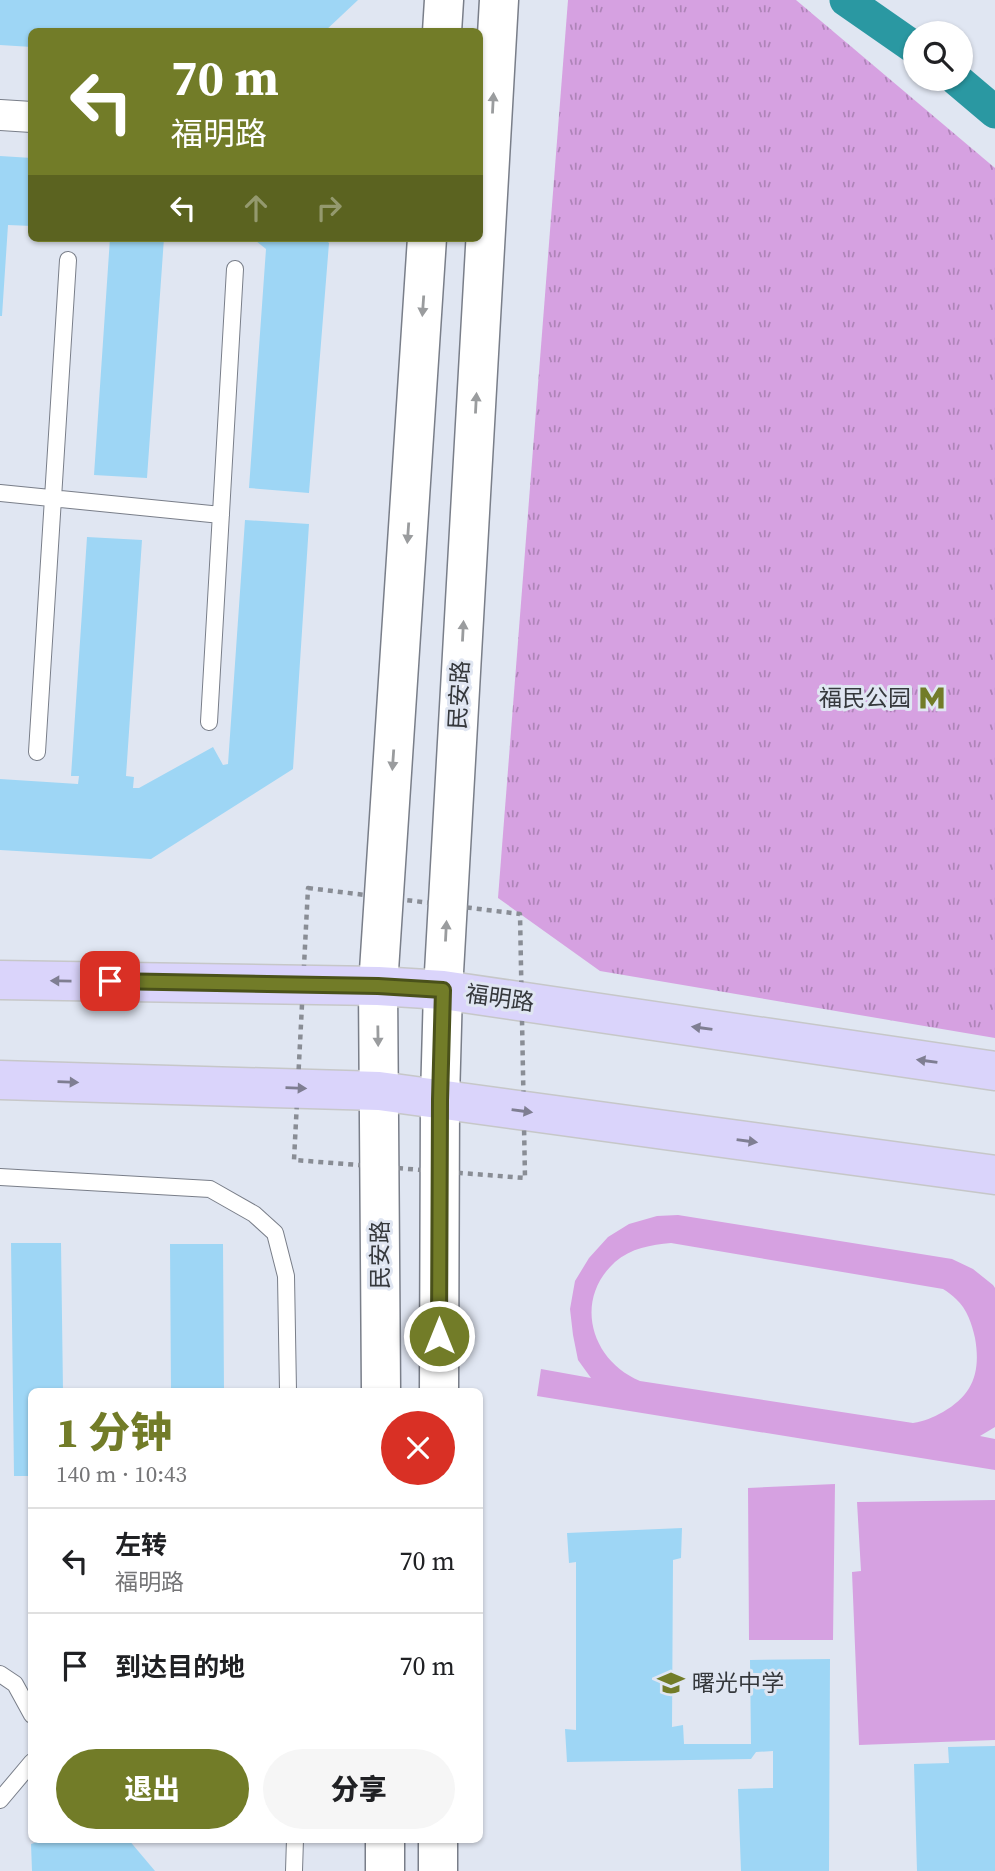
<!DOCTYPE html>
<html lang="zh">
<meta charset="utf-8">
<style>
body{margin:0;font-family:"Source Serif 4","Noto Sans SC",serif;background:#f6f6f6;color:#202124;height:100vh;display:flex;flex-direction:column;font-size:26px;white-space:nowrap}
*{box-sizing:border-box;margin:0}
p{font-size:23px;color:#757577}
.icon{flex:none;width:38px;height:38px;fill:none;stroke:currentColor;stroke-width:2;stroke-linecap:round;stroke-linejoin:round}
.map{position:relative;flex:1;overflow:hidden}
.details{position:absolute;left:28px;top:1388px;width:455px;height:455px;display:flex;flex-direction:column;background:#fff;border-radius:10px;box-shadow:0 2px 5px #0004}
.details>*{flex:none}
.guide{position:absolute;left:28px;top:28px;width:455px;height:214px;border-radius:10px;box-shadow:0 2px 5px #0004;background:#727c28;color:#fff;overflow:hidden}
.fabs{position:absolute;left:903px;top:21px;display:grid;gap:14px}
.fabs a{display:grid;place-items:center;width:70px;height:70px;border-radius:50%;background:#fff;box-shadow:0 2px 5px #0004;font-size:35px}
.pin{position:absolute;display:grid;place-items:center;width:60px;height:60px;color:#fff;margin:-30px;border-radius:14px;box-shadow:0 4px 10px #0006}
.me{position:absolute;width:77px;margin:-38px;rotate:0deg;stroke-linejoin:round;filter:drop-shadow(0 0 5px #0008)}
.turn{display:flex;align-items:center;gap:24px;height:147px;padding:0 28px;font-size:32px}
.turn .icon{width:91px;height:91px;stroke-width:2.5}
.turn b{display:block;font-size:49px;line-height:60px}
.lanes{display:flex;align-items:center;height:66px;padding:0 28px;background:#0003;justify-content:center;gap:35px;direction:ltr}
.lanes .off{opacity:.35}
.round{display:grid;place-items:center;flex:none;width:74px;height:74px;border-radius:37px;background:#f6f6f6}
.summary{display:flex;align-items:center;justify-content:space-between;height:119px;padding:0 28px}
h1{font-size:42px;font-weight:800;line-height:52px;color:#727c28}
.cta{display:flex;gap:14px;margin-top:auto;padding:14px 28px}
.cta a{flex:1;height:80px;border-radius:42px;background:#727c28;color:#fff;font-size:28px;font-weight:800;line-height:80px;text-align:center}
.cta a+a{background:#f6f6f6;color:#202124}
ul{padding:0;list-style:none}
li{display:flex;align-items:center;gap:21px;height:105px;padding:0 28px;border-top:2px solid #e0e0e0}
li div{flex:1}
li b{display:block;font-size:26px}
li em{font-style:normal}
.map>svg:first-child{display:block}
</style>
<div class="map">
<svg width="995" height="1871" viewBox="0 0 995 1871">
<defs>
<pattern id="park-tufts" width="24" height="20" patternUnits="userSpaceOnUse" patternTransform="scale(1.75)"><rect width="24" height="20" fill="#d6a1e1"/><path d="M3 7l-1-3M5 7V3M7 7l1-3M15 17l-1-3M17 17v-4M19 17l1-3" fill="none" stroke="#ae84b8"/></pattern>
</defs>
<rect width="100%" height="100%" fill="#e0e6f2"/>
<path fill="#d6a1e1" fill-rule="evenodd" d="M678,1215L952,1259L973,1269L993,1285L995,1288V1427L980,1436L995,1439V1470L537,1396L541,1369L591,1378L578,1360L573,1335L570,1309L575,1281L589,1258L608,1237L629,1224L657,1216ZM671,1243L943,1289C948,1292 952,1295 956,1299C967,1309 972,1324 975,1338C981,1372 973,1395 943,1412C932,1418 925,1421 913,1423L640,1381C591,1361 573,1300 615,1262C631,1248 651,1245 671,1243Z
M835,1484L833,1640H749L748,1488Z
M995,1500V1740L859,1745L852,1572L861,1571L857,1502Z"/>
<path fill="url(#park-tufts)" d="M568,0H796L995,168V1038L600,971L498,898Z"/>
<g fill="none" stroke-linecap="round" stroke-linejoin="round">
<path stroke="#2a98a2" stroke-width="33" d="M846,0L915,48
M956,79L995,112"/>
</g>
<path fill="#9ed6f5" d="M0,0H358L324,32H32V47L0,45Z
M0,156L32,158V226L8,225L2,316H0Z
M110,238H164L147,478L94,475Z
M240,238H324L329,243L309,493L249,488L266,249L256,241L240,240Z
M245,520L309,524L293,769L151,859L0,850V779L78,784L79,776H71L87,537L142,540L126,776L134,777L133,788H139L213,747L223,765L228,764Z
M11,1243H61L63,1391H32V1476H14Z
M170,1244H223L224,1391H171Z
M682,1528L681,1558L673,1560L672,1727L683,1725L684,1744H751L750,1660L830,1659L829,1871H741L738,1789L773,1788V1751L756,1752L751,1759L567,1762L565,1729L576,1730V1562L569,1563L567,1533Z
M995,1746V1871H917L914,1764L949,1763L948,1747Z
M46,1839H128L155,1871H32L31,1844Z"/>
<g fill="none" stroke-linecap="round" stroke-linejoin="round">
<defs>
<path id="lane" d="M0,493L221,515
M209,722L235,269
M37,752L68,260
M0,1177L210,1189L254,1214L275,1233L286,1276L288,1391
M0,1674L15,1684L32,1715
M0,1800L32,1762
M294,1871L295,1839"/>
<path id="street" d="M0,115L32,117"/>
<path id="secondary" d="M442,32L444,0
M381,1391L378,986L427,238
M439,1391L440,1099L443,990L499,0
M385,1839V1871
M438,1871V1839"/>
<path id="primary" d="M0,980L378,986L443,990L995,1071
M0,1080L379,1091L995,1175"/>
</defs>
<use href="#lane" stroke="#797e89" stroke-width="18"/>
<use href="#street" stroke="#797e89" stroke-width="32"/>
<use href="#secondary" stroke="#797e89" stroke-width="41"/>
<use href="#primary" stroke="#c6c7c8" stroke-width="41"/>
<path stroke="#898d95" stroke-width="4.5" stroke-dasharray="5 5" stroke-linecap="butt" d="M308,888L520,914L525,1178L294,1160Z"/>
<use href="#lane" stroke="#fff" stroke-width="16"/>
<use href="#street" stroke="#fff" stroke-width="30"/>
<use href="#secondary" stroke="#fff" stroke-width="38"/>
<use href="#primary" stroke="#dad4fb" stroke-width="38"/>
</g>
<defs><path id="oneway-solid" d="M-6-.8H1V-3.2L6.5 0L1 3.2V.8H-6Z" transform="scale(1.75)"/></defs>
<g fill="#9a9c9e">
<use href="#oneway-solid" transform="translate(493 103) rotate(-87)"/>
<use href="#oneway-solid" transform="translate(423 306) rotate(94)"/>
<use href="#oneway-solid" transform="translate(476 403) rotate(-87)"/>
<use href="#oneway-solid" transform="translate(408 533) rotate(94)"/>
<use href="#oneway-solid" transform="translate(463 631) rotate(-87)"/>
<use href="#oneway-solid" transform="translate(393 760) rotate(94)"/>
<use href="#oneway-solid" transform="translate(446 931) rotate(-87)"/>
<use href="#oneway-solid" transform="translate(378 1036) rotate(89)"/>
</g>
<g fill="#7f7e92">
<use href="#oneway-solid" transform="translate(61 981) rotate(-179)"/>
<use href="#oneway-solid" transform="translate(702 1028) rotate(-172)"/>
<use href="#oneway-solid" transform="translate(927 1061) rotate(-172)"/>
<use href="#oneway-solid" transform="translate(68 1082) rotate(2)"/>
<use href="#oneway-solid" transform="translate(296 1088) rotate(2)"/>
<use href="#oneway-solid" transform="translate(522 1111) rotate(8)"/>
<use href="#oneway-solid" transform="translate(747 1141) rotate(8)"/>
</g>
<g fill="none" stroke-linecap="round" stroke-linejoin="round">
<defs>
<path id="route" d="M110,981L378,986L443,990L440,1100L439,1336"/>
</defs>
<use href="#route" stroke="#4a511a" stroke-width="18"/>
<use href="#route" stroke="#727c28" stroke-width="12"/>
</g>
<defs>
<symbol id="metro-bare" viewBox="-9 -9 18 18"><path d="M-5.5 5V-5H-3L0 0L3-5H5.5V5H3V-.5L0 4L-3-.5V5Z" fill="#727c28" stroke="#e0e6f2" stroke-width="2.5" paint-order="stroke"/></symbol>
<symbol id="school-bare" viewBox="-9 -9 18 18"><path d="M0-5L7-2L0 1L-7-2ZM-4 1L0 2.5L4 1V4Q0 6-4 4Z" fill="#727c28" stroke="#e0e6f2" stroke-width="2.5" paint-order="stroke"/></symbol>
</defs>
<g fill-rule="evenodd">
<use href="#metro-bare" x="913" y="679" width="38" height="38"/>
<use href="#school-bare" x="652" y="1664" width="38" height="38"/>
</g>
<g text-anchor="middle" stroke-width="6" stroke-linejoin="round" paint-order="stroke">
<g font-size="23" fill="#35383c" stroke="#e0e6f2">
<text transform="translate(459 695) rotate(-87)" y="8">民安路</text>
<text transform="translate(500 998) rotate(8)" y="8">福明路</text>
<text transform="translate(380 1255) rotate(-90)" y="8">民安路</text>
</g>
<g font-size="23" fill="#35383c" stroke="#e0e6f2" text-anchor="end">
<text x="911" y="706">福民公园</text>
<text x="692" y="1691" text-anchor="start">曙光中学</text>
</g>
</g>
</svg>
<div class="fabs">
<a><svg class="icon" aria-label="search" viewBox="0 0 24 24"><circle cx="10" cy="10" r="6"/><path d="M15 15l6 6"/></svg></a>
</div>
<div class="pin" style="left:110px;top:981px;background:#d93025"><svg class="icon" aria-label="arrive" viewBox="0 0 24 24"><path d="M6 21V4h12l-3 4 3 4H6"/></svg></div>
<svg class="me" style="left:439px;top:1336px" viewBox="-20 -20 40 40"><circle r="17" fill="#727c28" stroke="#fff" stroke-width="3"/><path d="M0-11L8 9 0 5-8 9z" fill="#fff"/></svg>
<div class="guide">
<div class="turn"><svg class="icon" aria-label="left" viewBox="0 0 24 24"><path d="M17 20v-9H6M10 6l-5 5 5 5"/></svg><div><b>70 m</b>福明路</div></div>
<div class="lanes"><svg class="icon" aria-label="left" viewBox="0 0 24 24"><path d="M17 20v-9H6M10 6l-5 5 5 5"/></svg><svg class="icon off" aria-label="ahead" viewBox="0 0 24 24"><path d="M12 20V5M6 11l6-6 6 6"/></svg><svg class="icon off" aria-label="right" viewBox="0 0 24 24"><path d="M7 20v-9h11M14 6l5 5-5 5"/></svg></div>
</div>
<section class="details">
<div class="summary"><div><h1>1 分钟</h1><p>140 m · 10:43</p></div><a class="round" style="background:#d93025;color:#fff"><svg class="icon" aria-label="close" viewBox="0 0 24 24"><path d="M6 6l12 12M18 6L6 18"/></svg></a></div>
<ul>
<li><svg class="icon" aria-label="left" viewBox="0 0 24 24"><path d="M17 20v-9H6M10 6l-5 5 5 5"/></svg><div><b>左转</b><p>福明路</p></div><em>70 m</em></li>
<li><svg class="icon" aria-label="arrive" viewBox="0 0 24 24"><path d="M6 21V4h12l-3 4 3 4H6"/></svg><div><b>到达目的地</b></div><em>70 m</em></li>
</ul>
<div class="cta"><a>退出</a><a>分享</a></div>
</section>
</div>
